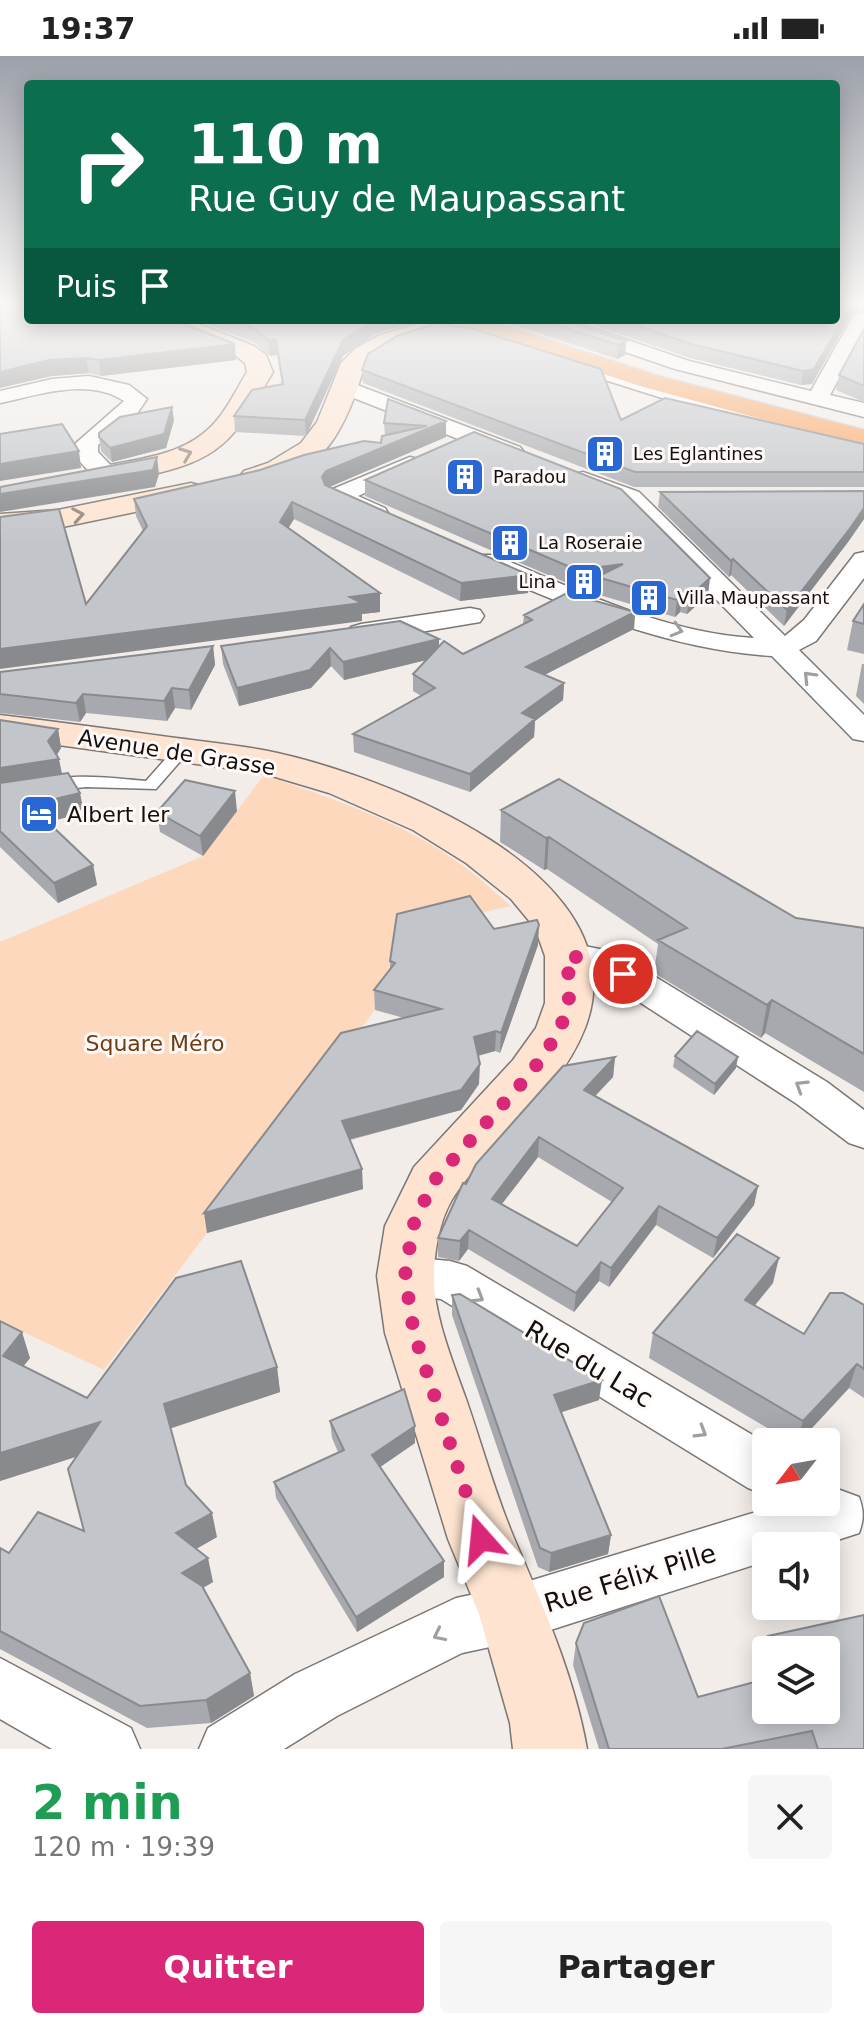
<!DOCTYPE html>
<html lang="fr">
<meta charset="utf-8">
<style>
body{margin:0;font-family:"DejaVu Sans",sans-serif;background:#f6f6f6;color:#222;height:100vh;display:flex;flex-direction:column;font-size:30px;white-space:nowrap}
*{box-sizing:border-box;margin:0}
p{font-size:26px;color:#767676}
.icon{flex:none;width:44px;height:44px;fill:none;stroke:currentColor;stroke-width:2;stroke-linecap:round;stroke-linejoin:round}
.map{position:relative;height:1693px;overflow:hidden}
.side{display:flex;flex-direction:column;background:#fff;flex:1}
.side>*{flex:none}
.guide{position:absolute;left:24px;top:24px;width:816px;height:244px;border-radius:8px;box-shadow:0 4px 20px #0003;background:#0b6e4f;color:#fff;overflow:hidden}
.needle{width:52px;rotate:239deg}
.controls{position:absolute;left:752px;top:1372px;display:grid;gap:16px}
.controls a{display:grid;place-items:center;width:88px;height:88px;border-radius:8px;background:#fff;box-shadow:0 4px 20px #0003;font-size:40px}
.pin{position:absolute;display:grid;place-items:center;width:68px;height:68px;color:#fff;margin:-34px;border:4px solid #fff;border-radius:50%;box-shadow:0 2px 8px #0007}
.me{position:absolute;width:88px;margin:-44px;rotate:342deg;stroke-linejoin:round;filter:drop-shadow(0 0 6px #0008)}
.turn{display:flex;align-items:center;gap:28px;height:168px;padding:0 32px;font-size:36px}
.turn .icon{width:104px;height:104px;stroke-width:2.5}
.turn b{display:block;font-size:56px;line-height:68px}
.then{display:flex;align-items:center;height:76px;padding:0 32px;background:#0003;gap:16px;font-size:30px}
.round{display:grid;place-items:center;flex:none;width:84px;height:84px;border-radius:8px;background:#f6f6f6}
.headline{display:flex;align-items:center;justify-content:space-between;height:136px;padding:0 32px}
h1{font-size:48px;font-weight:800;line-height:60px;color:#1e9e55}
.cta{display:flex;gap:16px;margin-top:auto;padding:16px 32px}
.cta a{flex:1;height:92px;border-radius:8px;background:#db2777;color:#fff;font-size:32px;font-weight:800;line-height:92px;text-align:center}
.cta a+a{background:#f6f6f6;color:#222}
.status{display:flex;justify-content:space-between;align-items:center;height:56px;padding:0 40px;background:#fff;direction:ltr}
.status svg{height:22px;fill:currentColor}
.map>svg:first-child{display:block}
</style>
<div class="status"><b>19:37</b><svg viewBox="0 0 49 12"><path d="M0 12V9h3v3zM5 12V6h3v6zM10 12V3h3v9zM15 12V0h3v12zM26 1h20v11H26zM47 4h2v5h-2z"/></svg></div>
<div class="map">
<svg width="864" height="1693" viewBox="0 0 864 1693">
<rect width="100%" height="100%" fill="#f2ede9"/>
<path fill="#fed8bc" d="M264,719C331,742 401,765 459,807C478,820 494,836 511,850L470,859L404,915L104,1314L0,1265V886L203,800Z"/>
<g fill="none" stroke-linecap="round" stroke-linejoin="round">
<defs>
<path id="lane" d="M182,689L190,694L156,733L86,731L49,735L41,730C59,714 121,723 146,725L176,691Z"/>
<path id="street" d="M864,257V276L830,339L864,347V361L675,313L543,268L540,264H569L689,305L811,335L852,262L855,258Z
M558,297L773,362L776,367L773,372H757L551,307L548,303L551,299Z
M89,320L129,329L147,343L136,359L98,389V396L119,418L115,423C97,428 85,412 74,398L76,387L124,345C88,321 39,339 0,347V335L52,323Z
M344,324L520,391L524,396L520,401H504L336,335L333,330Z
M410,401L418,403L422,408L418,413L358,440L385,452L388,457L385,462H367L328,445L325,440L328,435Z
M583,416L639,436L785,580L804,564L855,498L864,496V522L816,585L799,594L864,659V685L853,683L772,600C669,594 570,552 476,511L472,505L476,499H494C576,534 665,577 754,582L621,446L575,428L571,423L575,418Z
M470,552L480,554L484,560L480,566L361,586L351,583L347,577L351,571L361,568Z
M568,887L605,894L636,909L827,1026L864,1054V1092L849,1087L797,1048L610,927L584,915L555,909L549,900L555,891Z
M405,1201L450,1205L467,1210L766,1387V1439L748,1432L441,1243L405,1239L389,1234L382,1220L389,1206Z
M840,1434L859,1441C864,1455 864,1463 859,1477L819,1490H766V1505L513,1586L462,1597L337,1660L284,1693H199L208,1672L295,1618L456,1542L513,1530L779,1449L826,1446V1437Z
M0,1602L131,1672L140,1693H52L0,1663Z"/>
<path id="secondary" d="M156,264H189L254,290L266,299L273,316C234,382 225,403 145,420C128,423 108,430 91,425L86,419L91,413C135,402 186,402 217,364C229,350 237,332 247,316L245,307L236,300L160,269Z
M429,264H464L460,269C431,280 394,285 370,306C362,313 360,325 357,334C343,372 326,407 285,421C271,426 258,431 244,427L239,421L244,415L268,407L301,387L317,366L341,307L355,293L378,280Z
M191,427L202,430L206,436L202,442L58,472L0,476V458L58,454Z
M0,659C59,666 117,674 176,682C206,686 238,689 268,695C381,718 644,818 585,972C560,1037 496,1081 457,1136C441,1158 435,1190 434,1217C432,1256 453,1306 466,1343C482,1389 495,1437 514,1482C543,1550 574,1619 587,1693H513L510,1667L479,1558L448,1483L385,1277L377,1220L385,1170L414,1111L513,1004L536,972L545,947V900L535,872L511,843L466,807L413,774L329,737L262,717L0,681Z"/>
<path id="highway" d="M452,264H488L658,320L864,374V391L640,330L456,269Z"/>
</defs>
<use href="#lane" stroke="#7b7774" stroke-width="3"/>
<use href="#street" stroke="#7b7774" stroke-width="3"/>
<use href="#secondary" stroke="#7b7774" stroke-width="3"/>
<use href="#highway" stroke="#cbcaca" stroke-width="3"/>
<use href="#lane" fill="#fff" fill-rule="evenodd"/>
<use href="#street" fill="#fff" fill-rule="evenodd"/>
<use href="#secondary" fill="#fee4d0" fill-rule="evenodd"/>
<use href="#highway" fill="#faa562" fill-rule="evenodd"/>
</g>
<path fill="#a7a9ae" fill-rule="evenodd" d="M0,251L236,304L101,320L89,317L52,320Z
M864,251V254L853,256L812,328L801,329L690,302L578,264H836Z
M197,264H411V267L376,278L343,300L306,380L235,376L234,360L282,328L277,299L270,300L255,287Z
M498,264H564L626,285L625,299L617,303Z
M864,273V346L836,334L839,319Z
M362,314L621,364L864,388V431H634L363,327Z
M174,364L166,392L112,406L101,395L99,381Z
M446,365V381L329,431L529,519L528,537L460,545L294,463L288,472L380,556L362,558V565L86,548L143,475L136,460L134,443L381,387L385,380L384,367Z
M365,424L708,539L687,558L680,556L675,561L596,538L597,528L576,531L365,440Z
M864,435V463L848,486L784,570L731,519L729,521L658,451L660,436Z
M864,548V598L847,594L853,565Z
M635,556L634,573L544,619L564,627L563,644L535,665L534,681L470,736L354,696L353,678L421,640L413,635V618L426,604L344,624L331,610L311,632L239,650L223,608L221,590L439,583V591L463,598L523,568L524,559Z
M213,590L215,609L191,654L175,652L167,665L86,657L80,666L0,657V616Z
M862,608H864V648L856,640Z
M0,664L58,673L61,692L57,699L62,718L84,757L48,766L93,809L97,829L58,847L0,791Z
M501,754L796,862L864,872V1036L765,977L761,982L654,917L658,888L547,813L544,814L500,786Z
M237,755L203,800L160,776L157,756Z
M494,873L538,889L500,997L495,995L478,1000L479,1028L461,1054L350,1084L363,1133L207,1177L404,962L375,954L374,934L390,914V905Z
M675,1000L736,1012L714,1039L673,1011Z
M615,1001L613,1021L595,1040L758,1130L754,1149L713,1202L656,1169L609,1231L599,1225L574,1256L468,1193L459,1205L438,1201V1182L466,1128ZM538,1101L612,1146L577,1190L502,1148Z
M773,1227L754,1250L804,1278L864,1249V1342L849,1332L799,1386H791L649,1302L653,1277Z
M452,1239L599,1344L561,1356L611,1479L608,1498L549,1516L538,1511L452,1259Z
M0,1265L30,1302L23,1310L87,1342L277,1311L280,1336L170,1372L186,1429L217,1481L196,1493L213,1526L203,1532L250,1617L254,1640L211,1667L147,1672L0,1593V1492L9,1497L84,1475L76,1401L0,1425Z
M330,1365L415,1387L380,1411L444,1505V1521L357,1576L276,1442L274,1426L338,1396L332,1382Z
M659,1540L698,1641L766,1623V1654H826V1594H766V1612L761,1602L768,1580L864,1559V1693H599L573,1609L576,1587L584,1567Z"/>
<path fill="#888a8d" d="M850,251H864V254L853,256L812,328L801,329L803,315Z
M374,264H411V267L376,278L343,300L306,380L305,364L343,284Z
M268,284H276L277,299L270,300Z
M626,285L625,299L617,303L618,289Z
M235,288L236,304L101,320L99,304Z
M86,302L89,317L52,320L0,332V316L49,304Z
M172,351L174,364L166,392L112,406L110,392Z
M446,365V381L327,432L322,438V421L326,415Z
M79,395L81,412L0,425V408Z
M157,401L159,418L155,431L0,456V438Z
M292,446L294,463L281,484L280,466Z
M864,452V463L848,486L784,570L787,554Z
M733,503L731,519L729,521L731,505Z
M623,508L597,521V528L576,531L577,514Z
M529,519L528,537L460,545L461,527Z
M710,522L708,539L687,558L689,541Z
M380,537V556L362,558V565L0,613V593Z
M682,539L680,556L675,561L677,544Z
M635,556L634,573L525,629L526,611Z
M439,583V601L344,624L343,606Z
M213,590L215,609L191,654L189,634Z
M330,592L331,610L311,632L239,650L237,632Z
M564,627L563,644L535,665L534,681L470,736V718L522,657Z
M172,632L175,652L167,665L164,645Z
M83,638L86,657L80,666L76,647Z
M58,673L61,692L53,704L59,703L63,723L0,733V712L48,685Z
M235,735L237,755L203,800L200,780Z
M80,737L84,757L35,769L30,749Z
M549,781L547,813L544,814L546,782Z
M93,809L97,829L58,847L54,827Z
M539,869L538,889L500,997L501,977Z
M772,944L765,977L761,982L767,949Z
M496,975L495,995L473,1001L474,981Z
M615,1001L613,1021L582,1054L584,1034Z
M738,1001L736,1012L714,1039L715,1028Z
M480,1008L479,1028L461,1054L343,1085L342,1065Z
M539,1081L538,1101L491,1162L492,1143Z
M362,1113L363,1133L207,1177L204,1157Z
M758,1130L754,1149L713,1202L717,1182Z
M659,1150L656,1169L609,1231L611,1212Z
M469,1174L468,1193L459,1205L460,1185Z
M779,1202L773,1227L739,1269L745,1244Z
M601,1206L599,1225L574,1256L576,1237Z
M22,1276L30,1302L11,1326L3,1300Z
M857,1308L849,1332L799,1386H797L803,1365Z
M277,1311L280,1336L169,1373L164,1348Z
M602,1324L599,1344L553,1359L554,1339Z
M100,1366L106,1391L0,1425V1397Z
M415,1370V1387L373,1416L372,1399Z
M212,1457L217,1481L182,1501L176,1477Z
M611,1479L608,1498L549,1516L551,1497Z
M208,1502L213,1526L187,1541L182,1517Z
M444,1505V1521L357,1576L356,1561Z
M250,1617L254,1640L211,1667L206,1644Z"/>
<path fill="#c2c5ca" stroke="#888a8d" stroke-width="2" fill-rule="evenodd" d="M0,251H28V264H174L235,288L99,304L86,302L49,304L0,316Z
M836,251H850L814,313L803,315L691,288L621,264H836Z
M233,264H374L343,284L305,364L234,360L252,334L283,328L276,284H268L254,272Z
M541,264H564L626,285L618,289Z
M437,267L474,273L601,313L621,364L665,342L864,388V416H635L362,314L368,298L397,280Z
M864,273V330L839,319Z
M388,343L446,365L326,415L322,421L325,429L529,519L461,527L292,446L280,466L380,537L350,541L362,547L0,593V461L59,453L86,548L147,470L134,443L260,414L304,399L364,385L381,387L382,380L427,370L384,367Z
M172,351L164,378L110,392L99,381V377L120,361Z
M62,368L79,395L0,408V378Z
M474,376L621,433L710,522L689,541L682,539L677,544L597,521L623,508L577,514L365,424Z
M157,401L153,414L0,438V431Z
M864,435V452L851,471L787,554L733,503L731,505L660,436Z
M567,537L635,556L526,611L564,627L522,657L535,663L470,718L353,678L435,632L413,618L444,585L463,598L532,564L524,559Z
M864,548V568L853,565Z
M400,565L439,583L343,606L330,592L310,614L237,632L221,590Z
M213,590L189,634L172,632L164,645L83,638L76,647L0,638V616Z
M0,664L58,673L48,685L59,703L0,712Z
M68,717L80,737L30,749L93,809L54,827L0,775V727Z
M559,723L796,862L864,872V998L772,944L767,949L658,884L687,872L549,781L546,782L501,754Z
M185,724L235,735L200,780L157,756Z
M470,840L494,873L537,864L539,869L501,977L496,975L474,981L480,1008L461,1034L342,1065L362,1113L204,1157L341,977L441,953L374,934L395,907L390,905L397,858Z
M697,975L738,1001L715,1028L675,1000Z
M615,1001L584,1034L758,1130L717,1182L659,1150L611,1212L601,1206L576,1237L469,1174L460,1185L438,1182L463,1127L466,1128L476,1108L563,1010ZM539,1081L623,1132L577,1190L492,1143Z
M737,1178L779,1202L745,1244L804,1278L830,1237H843L864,1249V1313L857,1308L803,1365L653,1277Z
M241,1205L277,1311L164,1348L186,1429L212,1457L176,1477L208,1502L182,1517L202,1530L250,1617L206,1644L140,1650L0,1575V1492L9,1497L38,1456L84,1475L68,1413L100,1366L0,1397V1265L22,1276L3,1300L87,1342L176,1222Z
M460,1238L602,1324L554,1339L611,1479L551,1497L540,1492L452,1239Z
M404,1333L415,1370L372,1399L444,1505L356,1561L274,1426L344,1394L330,1365Z
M659,1540L698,1641L766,1623V1654H826V1594H775L768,1580L864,1559V1693H818L812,1675L722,1693H609L576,1587L584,1567Z"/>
<defs><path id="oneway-chevron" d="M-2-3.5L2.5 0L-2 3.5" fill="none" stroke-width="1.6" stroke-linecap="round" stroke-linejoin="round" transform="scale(2)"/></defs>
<g stroke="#948579">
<use href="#oneway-chevron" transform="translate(186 398) rotate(-21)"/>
<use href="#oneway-chevron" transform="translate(78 459) rotate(-10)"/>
</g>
<g stroke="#a09f9f">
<use href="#oneway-chevron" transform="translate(677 574) rotate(16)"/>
<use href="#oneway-chevron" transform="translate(809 621) rotate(-134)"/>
<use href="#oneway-chevron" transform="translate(801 1030) rotate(-148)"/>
<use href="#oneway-chevron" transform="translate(478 1241) rotate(31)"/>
<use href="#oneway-chevron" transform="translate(701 1376) rotate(31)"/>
<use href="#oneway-chevron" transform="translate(439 1579) rotate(154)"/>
</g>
<linearGradient id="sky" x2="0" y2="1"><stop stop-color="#9ca0a9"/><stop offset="0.51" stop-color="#f9f7f5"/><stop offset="1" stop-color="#f9f7f5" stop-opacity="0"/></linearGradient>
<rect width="864" height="488" fill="url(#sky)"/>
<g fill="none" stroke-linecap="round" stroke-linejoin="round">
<path stroke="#db2777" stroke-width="14" stroke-dasharray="0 25.2" d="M481,1483L414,1277L405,1220L413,1170L433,1126L531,1017L559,976L569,947L568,900L592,903L623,918"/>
</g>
<defs>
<symbol id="building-square" viewBox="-11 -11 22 22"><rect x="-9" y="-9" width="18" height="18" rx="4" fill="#2967d4" stroke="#fffaf7"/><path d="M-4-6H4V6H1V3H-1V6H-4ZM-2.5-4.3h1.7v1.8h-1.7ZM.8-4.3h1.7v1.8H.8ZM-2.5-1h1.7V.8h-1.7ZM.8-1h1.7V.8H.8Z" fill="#fff"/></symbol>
<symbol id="hotel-square" viewBox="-11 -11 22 22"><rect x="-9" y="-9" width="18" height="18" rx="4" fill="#2967d4" stroke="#fffaf7"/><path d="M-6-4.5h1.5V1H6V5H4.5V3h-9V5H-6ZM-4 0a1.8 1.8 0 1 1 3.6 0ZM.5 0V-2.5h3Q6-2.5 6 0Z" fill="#fff"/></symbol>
</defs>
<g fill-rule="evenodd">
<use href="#building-square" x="583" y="376" width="44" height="44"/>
<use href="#building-square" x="443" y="399" width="44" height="44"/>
<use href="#building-square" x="488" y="465" width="44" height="44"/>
<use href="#building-square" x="562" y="504" width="44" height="44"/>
<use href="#building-square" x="627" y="520" width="44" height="44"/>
<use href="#hotel-square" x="17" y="736" width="44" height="44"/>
</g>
<g text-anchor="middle" stroke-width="6" stroke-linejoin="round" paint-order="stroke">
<g font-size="18" fill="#12100f" stroke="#fffaf7" text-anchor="start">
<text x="633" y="404">Les Eglantines</text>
<text x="493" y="427">Paradou</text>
<text x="538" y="493">La Roseraie</text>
<text x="556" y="532" text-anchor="end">Lina</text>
<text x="677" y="548">Villa Maupassant</text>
</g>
<g font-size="22" fill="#12100f" stroke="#fffaf7">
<text transform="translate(177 696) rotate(9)" y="8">Avenue de Grasse</text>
</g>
<g font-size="22" fill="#12100f" stroke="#fffaf7" text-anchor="start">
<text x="67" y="766">Albert Ier</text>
</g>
<g font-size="22" fill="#6c3d12" stroke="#fffaf7">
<text x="155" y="995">Square Méro</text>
</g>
<g font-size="26" fill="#12100f" stroke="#fffaf7">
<text transform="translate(589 1308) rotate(31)" y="9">Rue du Lac</text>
<text transform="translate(630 1522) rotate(-17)" y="9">Rue Félix Pille</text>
</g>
</g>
</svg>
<div class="controls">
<a><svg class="needle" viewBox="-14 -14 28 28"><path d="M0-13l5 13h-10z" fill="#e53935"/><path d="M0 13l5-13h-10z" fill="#767676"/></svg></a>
<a><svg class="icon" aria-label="sound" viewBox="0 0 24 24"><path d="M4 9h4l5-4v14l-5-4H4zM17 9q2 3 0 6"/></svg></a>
<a><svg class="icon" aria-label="layers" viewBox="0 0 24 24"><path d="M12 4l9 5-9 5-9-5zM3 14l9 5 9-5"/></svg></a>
</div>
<div class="pin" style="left:623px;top:918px;background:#d93025"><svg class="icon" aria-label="arrive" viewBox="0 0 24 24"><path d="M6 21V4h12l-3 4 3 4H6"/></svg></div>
<svg class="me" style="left:481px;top:1483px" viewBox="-20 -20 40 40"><path d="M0-17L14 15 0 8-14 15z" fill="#db2777" stroke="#fff" stroke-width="4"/></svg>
<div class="guide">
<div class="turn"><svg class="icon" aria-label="right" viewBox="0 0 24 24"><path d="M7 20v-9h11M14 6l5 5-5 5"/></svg><div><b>110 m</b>Rue Guy de Maupassant</div></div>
<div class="then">Puis<svg class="icon" aria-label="arrive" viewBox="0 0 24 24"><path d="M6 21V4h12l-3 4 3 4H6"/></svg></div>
</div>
</div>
<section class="side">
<div class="headline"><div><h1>2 min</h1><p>120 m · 19:39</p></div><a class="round"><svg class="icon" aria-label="close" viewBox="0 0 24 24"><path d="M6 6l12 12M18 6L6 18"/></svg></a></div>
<div class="cta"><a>Quitter</a><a>Partager</a></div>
</section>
